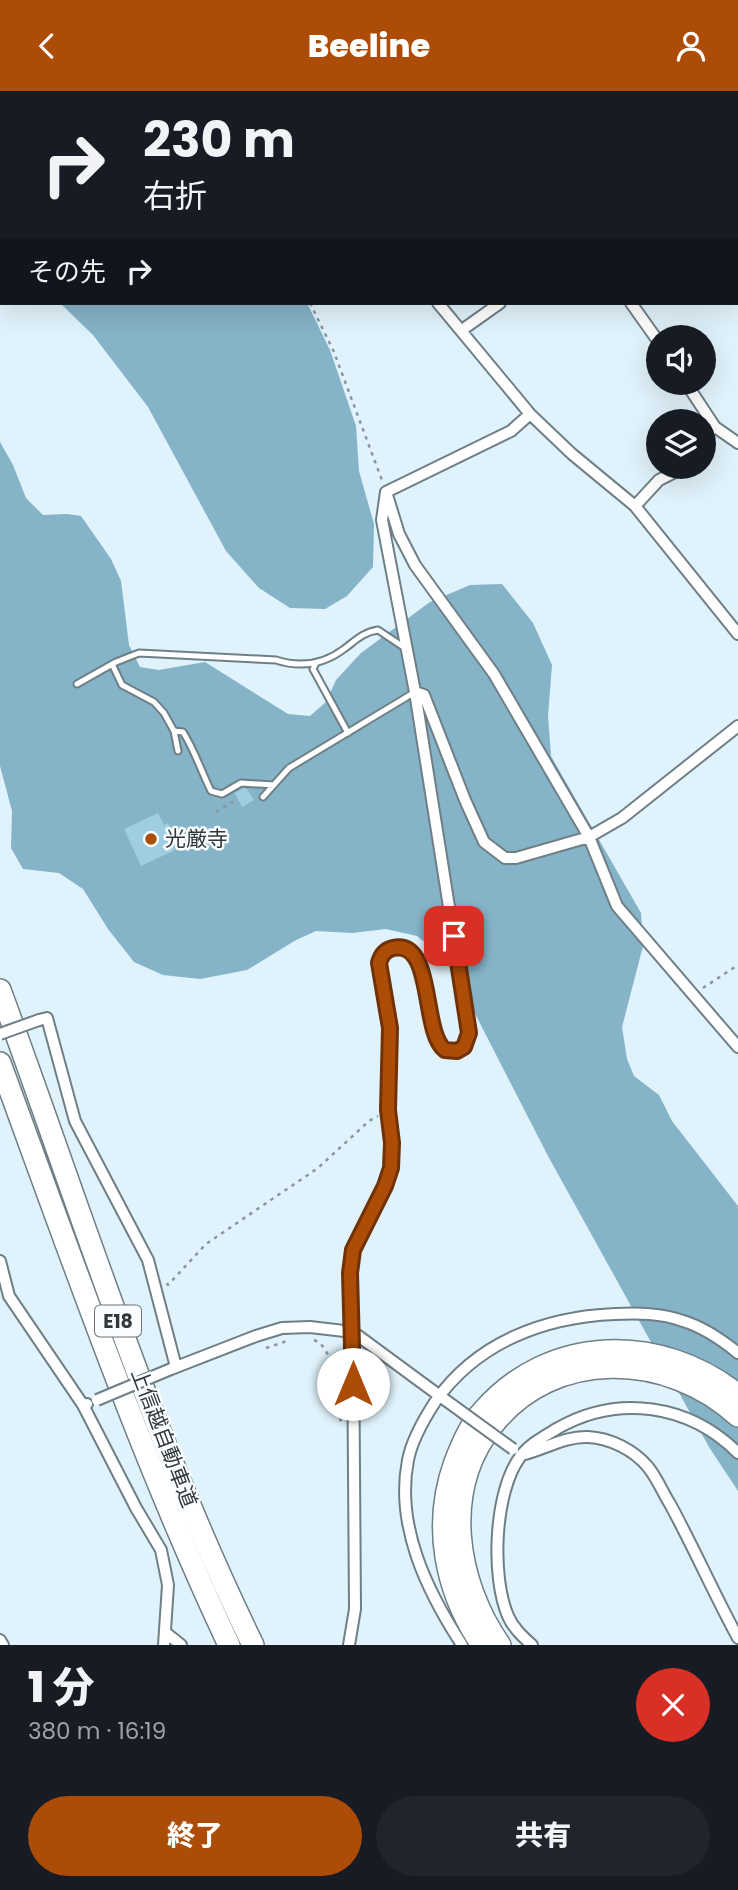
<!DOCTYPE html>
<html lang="ja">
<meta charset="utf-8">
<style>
body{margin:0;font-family:Poppins,"Noto Sans JP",sans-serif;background:#20242c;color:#f1f3f6;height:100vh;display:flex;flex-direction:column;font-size:26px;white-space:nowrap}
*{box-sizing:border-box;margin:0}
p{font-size:23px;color:#9ea1a6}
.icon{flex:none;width:38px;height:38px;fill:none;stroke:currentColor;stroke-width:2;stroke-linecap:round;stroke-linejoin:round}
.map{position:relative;height:1554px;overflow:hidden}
.drawer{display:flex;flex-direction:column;background:#171b24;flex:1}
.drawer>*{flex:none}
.banner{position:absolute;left:0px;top:0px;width:738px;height:214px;box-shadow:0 7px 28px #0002;background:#171b24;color:#f1f3f6;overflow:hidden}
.fabs{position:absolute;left:646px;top:234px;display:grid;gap:14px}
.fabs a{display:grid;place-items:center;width:70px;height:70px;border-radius:50%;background:#171b24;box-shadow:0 7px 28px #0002;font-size:35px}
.pin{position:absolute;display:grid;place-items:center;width:60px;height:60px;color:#fff;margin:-30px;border-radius:14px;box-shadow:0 4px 10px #0006}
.me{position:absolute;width:77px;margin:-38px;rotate:0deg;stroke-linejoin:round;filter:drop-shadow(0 0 5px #0008)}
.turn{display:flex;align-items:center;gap:24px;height:147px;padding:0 28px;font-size:32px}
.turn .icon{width:91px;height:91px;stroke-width:2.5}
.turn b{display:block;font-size:49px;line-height:60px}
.then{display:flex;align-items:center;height:66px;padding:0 28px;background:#0003;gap:14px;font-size:26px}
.round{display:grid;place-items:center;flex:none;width:74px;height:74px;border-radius:37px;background:#20242c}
.overview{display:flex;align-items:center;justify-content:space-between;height:119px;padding:0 28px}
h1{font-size:42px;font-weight:800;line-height:52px}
.button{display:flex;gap:14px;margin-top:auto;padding:14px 28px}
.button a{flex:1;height:80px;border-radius:42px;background:#ad4c07;color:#fff;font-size:28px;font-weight:800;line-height:80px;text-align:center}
.button a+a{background:#20242c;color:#f1f3f6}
header{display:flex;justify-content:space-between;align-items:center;height:91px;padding:0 28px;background:#ad4c07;color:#fff;font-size:32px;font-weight:800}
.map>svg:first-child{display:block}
</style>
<header><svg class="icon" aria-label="back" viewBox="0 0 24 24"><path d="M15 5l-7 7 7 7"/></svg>Beeline<svg class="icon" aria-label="person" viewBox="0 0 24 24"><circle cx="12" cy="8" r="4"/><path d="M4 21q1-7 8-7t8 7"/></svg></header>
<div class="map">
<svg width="738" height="1554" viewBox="0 0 738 1554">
<rect width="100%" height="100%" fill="#e0f2fb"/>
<path fill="#85b3c7" d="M53,212H307L330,259L356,335L359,380L374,433L373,476L347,505L325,518L290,517L259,497L226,460L148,316L93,244L62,214Z
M0,351L13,374L26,407L43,424L67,423L81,425L111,468L121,490L129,554L140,576L159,579L205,571L288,623L310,625L326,611L336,589L361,562L430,511L470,494L502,493L533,532L552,574L548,625L551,665L641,822L643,855L622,936L627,968L634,985L659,1004L672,1030L738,1115V1400L709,1356L548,1065L448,870L417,845L386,838L352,842L316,840L296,849L247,879L200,888L163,884L134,871L108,838L83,798L59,782L23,778L11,757L12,720L0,675Z"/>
<path fill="#9fcee3" d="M243,697L247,698L254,709L242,716L235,702Z
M158,722L164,734L168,732L175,747L170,749L175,759L141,775L124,738Z"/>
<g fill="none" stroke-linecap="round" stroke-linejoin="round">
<defs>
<path id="lane" d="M316,572L313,578L348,642
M112,573L122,594L154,611L164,622L174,640L178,660
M77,593L116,571L139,562L276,569C301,577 324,573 344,558C355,550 363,541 378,539L405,557
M174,640L183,641C195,660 201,680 211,700L222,703L241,692L274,694
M263,706L289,677L415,601"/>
<path id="street" d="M284,0L285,2
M204,2L207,0
M737,42H738
M0,64H2
M438,212L530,323L572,363L635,415L738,543
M631,212L658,250
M462,239L500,212
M686,292L715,336L738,352
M704,345L715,336
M386,401L511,340L530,323
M387,404L399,443L415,474L494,583L589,746L617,815L738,956
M635,415L659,389L685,376
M415,601L424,604L465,709L484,751L505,767H516L589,746L622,727L738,635
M39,929L47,927L75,1030L148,1169L176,1276
M0,1170L9,1205L83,1314L87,1313
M171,1278L256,1245L282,1237L310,1236L353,1241L444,1308
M83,1314L136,1417L161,1459L168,1494L164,1554
M521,1364C544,1359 564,1345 588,1346C610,1347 634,1359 648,1376C657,1387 663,1402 670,1413C694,1457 714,1503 738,1547
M166,1542L181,1554
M0,1549L3,1554
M349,1554L355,1518L353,1241L350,1182L353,1159L385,1095L391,1077L392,1053L388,1019L390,937L379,872L383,863L398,856L413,862C429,891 424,928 441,957L450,961L464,956L469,942L415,601L382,429L386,401
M462,1554C427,1500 395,1435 408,1369C412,1348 424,1328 435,1311C477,1251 544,1226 615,1223C638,1222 661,1222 683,1230C703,1236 722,1249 738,1262
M532,1554C523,1546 513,1537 508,1525C491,1486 494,1401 520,1366C529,1353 545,1345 558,1337C618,1303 689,1313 738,1362"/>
<path id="secondary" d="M698,0L699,2
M737,64L738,66"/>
<path id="highway" d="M0,899C81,1119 150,1343 253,1554
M0,972C72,1168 140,1365 229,1554
M482,1554C445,1500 432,1434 455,1371C462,1353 470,1334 483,1320C550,1243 661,1242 738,1304
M500,1554C456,1491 441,1400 492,1335C553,1256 668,1261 738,1325"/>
</defs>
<use href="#lane" stroke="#6f7f86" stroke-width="9"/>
<use href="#street" stroke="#6f7f86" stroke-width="14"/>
<use href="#secondary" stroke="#6f7f86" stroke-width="19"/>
<use href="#highway" stroke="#6f7f86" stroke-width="24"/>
<path stroke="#8a969c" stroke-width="2.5" stroke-dasharray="3.5 5" stroke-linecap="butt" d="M141,0L143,2
M310,212L334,261L383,392
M216,721L236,709
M703,897L738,874
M167,1192L168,1194L206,1153L318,1077L369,1030L378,1025
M314,1249C338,1258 335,1312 342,1335
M266,1257L287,1250"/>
<use href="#lane" stroke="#fff" stroke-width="5"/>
<use href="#street" stroke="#fff" stroke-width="10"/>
<use href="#secondary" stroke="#fff" stroke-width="16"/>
<use href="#highway" stroke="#fff" stroke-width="21"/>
<defs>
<path id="street-bridge" d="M0,943L39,929
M444,1308L513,1358
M97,1309L171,1278"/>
</defs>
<use href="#street-bridge" stroke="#6f7f86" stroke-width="14" stroke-linecap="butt"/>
<use href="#street-bridge" stroke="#fff" stroke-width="10"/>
</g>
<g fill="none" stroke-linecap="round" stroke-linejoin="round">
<defs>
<path id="route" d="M353,1293L350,1182L353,1159L385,1095L391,1077L392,1052L388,1019L390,937L379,872C381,864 385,859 393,857C435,848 421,941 445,959L457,960L464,956L469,942L454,845"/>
</defs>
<use href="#route" stroke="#703105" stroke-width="18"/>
<use href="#route" stroke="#ad4c07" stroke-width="12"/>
</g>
<circle fill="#ad4c07" stroke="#f9fdff" stroke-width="2.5" cx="151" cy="748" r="7"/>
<g text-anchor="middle" stroke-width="5" stroke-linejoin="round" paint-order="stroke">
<rect fill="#f9fdff" stroke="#6d7376" stroke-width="2" x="95" y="1214.5" width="46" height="31" rx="5"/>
<g font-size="19" font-weight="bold" fill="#31383b">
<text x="118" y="1237">E18</text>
</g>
<g font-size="21" fill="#31383b" stroke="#f9fdff" text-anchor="start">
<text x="165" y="755">光厳寺</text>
</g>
<g font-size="21" fill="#31383b" stroke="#f9fdff">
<text transform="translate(164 1347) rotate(69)" y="7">上信越自動車道</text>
</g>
</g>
</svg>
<div class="fabs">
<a><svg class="icon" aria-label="sound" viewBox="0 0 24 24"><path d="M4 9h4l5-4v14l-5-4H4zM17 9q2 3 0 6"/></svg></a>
<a><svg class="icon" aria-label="layers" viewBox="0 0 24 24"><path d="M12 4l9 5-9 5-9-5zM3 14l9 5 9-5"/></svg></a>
</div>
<div class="pin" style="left:454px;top:845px;background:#d93025"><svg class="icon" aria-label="arrive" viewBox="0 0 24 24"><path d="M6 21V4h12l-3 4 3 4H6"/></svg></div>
<svg class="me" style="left:353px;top:1293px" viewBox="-20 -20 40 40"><circle r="19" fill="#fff"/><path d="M0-13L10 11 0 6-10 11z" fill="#ad4c07"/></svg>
<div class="banner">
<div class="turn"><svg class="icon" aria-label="right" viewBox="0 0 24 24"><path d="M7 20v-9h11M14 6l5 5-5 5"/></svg><div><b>230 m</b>右折</div></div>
<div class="then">その先<svg class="icon" aria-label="right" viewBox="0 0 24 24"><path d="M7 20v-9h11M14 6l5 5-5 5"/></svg></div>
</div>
</div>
<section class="drawer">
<div class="overview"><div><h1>1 分</h1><p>380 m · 16:19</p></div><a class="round" style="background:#d93025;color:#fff"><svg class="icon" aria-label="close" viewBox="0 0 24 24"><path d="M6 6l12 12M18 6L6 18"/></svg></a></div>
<div class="button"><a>終了</a><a>共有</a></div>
</section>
